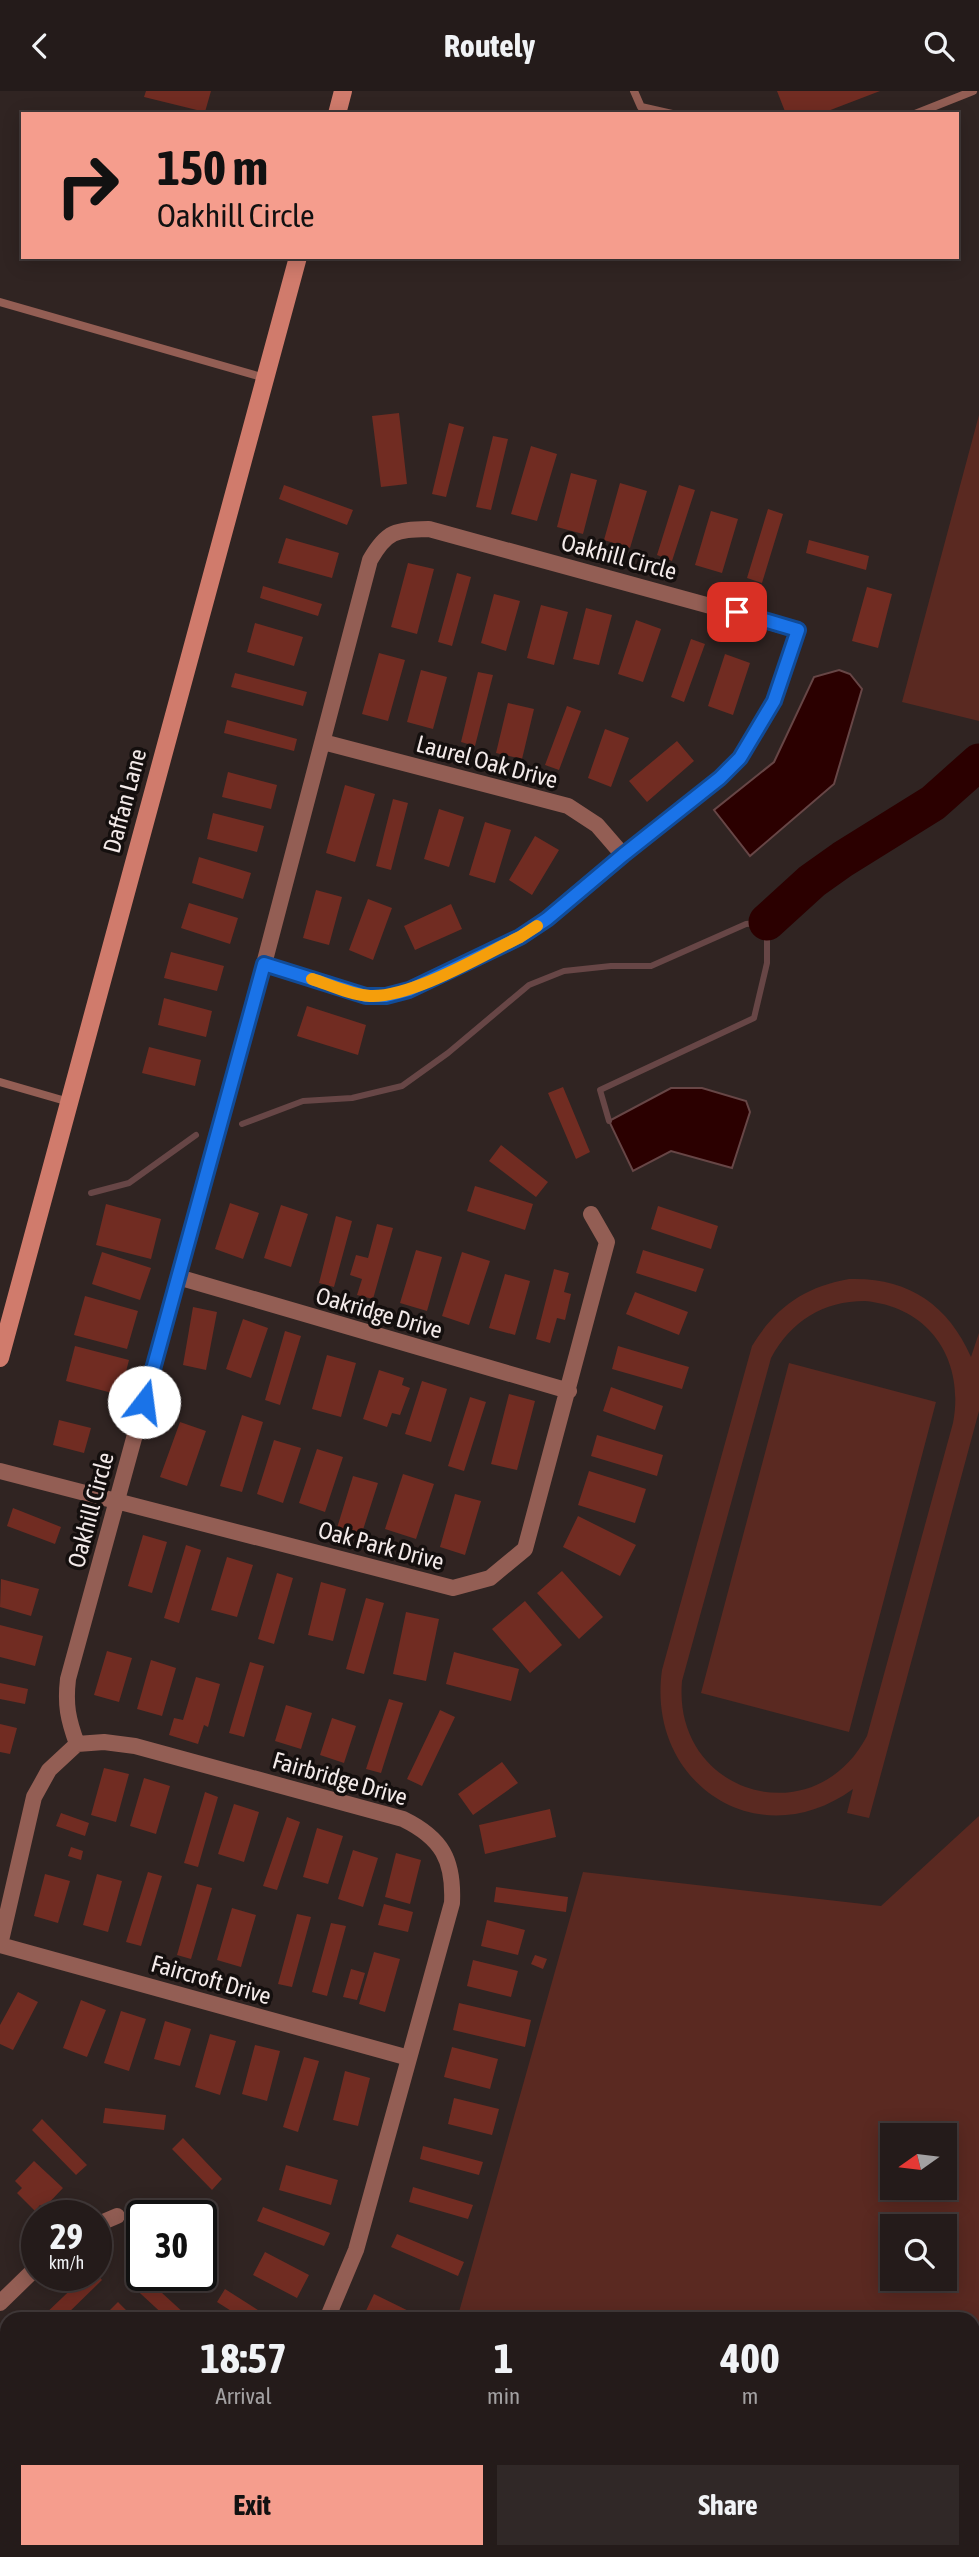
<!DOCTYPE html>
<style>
body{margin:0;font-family:"Asap Condensed",sans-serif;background:#302827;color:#f1f3f6;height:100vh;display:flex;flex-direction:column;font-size:26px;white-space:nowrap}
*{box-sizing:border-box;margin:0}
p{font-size:23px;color:#a3a1a2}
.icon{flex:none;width:38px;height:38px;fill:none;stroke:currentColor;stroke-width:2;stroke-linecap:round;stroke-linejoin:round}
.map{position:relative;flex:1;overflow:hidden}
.sheet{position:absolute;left:0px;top:2221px;width:980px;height:247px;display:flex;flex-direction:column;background:#241b1a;border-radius:21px 21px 0 0;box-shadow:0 4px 18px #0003,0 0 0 2px #413939}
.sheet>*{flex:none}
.top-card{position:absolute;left:21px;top:21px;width:938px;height:147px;border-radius:0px;box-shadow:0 4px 18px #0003,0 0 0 2px #413939;background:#f59d8d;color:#111;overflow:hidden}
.needle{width:46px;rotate:256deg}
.fabs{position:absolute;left:880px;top:2032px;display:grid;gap:14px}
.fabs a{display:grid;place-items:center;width:77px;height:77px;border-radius:0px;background:#241b1a;box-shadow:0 4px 18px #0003,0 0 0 2px #413939;font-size:35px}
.speed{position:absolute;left:21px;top:2109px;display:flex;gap:14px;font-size:35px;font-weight:700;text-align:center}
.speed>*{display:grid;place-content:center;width:91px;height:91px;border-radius:50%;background:#241b1a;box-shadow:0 4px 18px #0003,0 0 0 2px #413939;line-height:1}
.speed small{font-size:18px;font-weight:400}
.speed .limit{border:4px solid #111;border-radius:10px;background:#fff;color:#111}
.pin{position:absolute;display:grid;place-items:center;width:60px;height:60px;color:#fff;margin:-30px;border-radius:14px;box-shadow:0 4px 10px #0006}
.me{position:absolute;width:77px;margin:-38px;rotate:15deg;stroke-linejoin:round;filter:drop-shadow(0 0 5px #0008)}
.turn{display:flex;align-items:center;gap:24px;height:147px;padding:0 21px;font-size:32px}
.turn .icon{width:91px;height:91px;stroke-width:2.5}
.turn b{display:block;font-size:49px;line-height:60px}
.eta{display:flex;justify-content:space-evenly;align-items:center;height:119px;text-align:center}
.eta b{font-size:42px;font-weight:700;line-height:49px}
.primary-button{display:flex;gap:14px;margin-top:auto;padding:14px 21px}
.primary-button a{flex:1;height:80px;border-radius:0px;background:#f59d8d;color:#111;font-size:28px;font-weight:700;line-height:80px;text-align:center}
.primary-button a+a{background:#302827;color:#f1f3f6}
header{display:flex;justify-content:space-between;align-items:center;height:91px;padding:0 21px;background:#241b1a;font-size:32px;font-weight:700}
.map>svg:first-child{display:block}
</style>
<header><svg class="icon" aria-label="back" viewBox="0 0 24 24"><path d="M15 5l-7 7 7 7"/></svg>Routely<svg class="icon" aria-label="search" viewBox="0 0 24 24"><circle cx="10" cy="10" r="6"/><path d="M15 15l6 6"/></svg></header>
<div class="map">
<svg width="979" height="2466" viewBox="0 0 979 2466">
<rect width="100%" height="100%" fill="#302422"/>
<path fill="#5a2921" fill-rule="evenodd" d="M979,324V630L902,611Z
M849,1188C907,1186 948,1213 971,1266L979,1242V1320L869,1727L847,1722L853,1698C758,1767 646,1692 662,1579L752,1255C775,1217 804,1196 849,1188ZM865,1210C930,1216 965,1269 953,1332L867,1645C814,1746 672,1703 682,1590L771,1267C791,1230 823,1210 865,1210Z
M789,1272L936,1311L849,1641L701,1602Z
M979,1725V2349L973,2348V2228H457L583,1781L881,1815ZM945,2044V2096H892V2044ZM945,2135V2188H892V2135Z"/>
<path fill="#2b0000" stroke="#674646" stroke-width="2" d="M839,579L850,583L862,598L834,693L750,765L714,719L774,671L814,586Z
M671,997H702L746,1010L750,1021L732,1077L671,1060L633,1080L609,1030Z
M641,2461L648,2466H399L393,2461Z"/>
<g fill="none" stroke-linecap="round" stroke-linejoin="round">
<path stroke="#674646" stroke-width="6" d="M242,1033L303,1010L352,1007L402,995L448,962L529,894L564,880L611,875H651L746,833L767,831V872L754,927L600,999L609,1030
M91,1102L129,1092L196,1044"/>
<path stroke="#2b0000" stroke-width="37" d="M767,831L812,790L843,768L933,712L979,671"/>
</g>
<path fill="#712c22" d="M146,0H211L205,21L144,6Z
M777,0H880L820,23H786Z
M399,322L407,393L381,396L372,325Z
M449,332L464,336L446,406L432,403Z
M493,345L508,348L491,419L476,416Z
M531,355L557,363L537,430L511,423Z
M571,382L597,389L583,443L557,436Z
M620,392L647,400L630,457L604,449Z
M284,394L353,419L347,434L279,408Z
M679,394L695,399L672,470L657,464Z
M768,418L783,423L762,492L747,487Z
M711,420L738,428L722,482L695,474Z
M286,447L339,462L332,487L278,472Z
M809,449L869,465L866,479L806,462Z
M408,472L434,478L417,543L391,536Z
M457,482L471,486L452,555L438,551Z
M263,495L322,513L318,525L260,507Z
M867,496L892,503L878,557L852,550Z
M494,503L520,510L506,560L481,552Z
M541,514L568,521L554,574L527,567Z
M586,517L612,524L599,574L573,568Z
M636,529L661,538L643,591L618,583Z
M255,532L303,546L294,575L247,561Z
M691,548L705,553L684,611L671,606Z
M379,562L405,569L388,630L362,623Z
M725,563L750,572L733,624L708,615Z
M421,579L447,586L433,638L407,631Z
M478,581L493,584L475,655L461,651Z
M235,582L307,601L303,615L231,596Z
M508,612L534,618L522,668L496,662Z
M567,615L581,620L559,679L545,674Z
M227,629L297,648L294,660L224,642Z
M605,638L629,647L611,696L588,687Z
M677,650L694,670L647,711L629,690Z
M228,681L277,694L271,718L222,706Z
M345,694L375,703L355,771L326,762Z
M393,708L408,712L391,779L376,775Z
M439,718L464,726L449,776L424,768Z
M213,722L264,735L257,761L207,748Z
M485,731L511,739L495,792L469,784Z
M535,745L559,759L532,804L509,789Z
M199,766L251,782L243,808L192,792Z
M316,799L342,806L329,854L303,847Z
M368,808L392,817L373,869L349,859Z
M189,812L238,827L230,853L181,837Z
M451,813L462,838L415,859L404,835Z
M171,861L224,875L217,900L164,887Z
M164,907L212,920L206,946L158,934Z
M307,915L366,934L358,964L297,945Z
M149,956L201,969L195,995L142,982Z
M563,996L590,1061L576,1068L548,1002Z
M501,1054L548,1091L536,1106L489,1070Z
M475,1095L533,1113L525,1139L467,1120Z
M230,1112L259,1122L243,1168L215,1158Z
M106,1113L161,1128L151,1168L96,1154Z
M281,1114L308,1123L291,1176L264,1167Z
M658,1115L718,1135L711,1158L651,1138Z
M336,1125L352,1130L334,1196L319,1192Z
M377,1133L393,1137L373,1208L357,1204L362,1188L350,1184L356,1164L368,1167Z
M416,1159L442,1166L427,1220L400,1212Z
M643,1159L704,1178L696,1201L636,1182Z
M102,1161L151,1177L140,1209L92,1193Z
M462,1161L490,1170L469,1234L442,1225Z
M554,1178L569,1182L564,1201L571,1203L565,1229L557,1227L550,1252L536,1248Z
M505,1183L530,1190L515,1244L489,1237Z
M635,1201L688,1221L679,1244L626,1223Z
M85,1205L138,1220L127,1258L74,1244Z
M193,1216L217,1221L206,1279L183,1274Z
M243,1228L268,1237L251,1287L226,1278Z
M285,1240L301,1245L280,1314L265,1309Z
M75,1255L129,1269L120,1304L66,1290Z
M618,1255L689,1276L682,1298L612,1278Z
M327,1264L356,1272L341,1326L312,1318Z
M379,1279L404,1287L402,1294L410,1297L400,1324L392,1322L387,1336L363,1328Z
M422,1290L447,1298L431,1351L405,1343Z
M611,1296L663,1315L655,1339L603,1320Z
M509,1303L535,1310L517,1379L491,1373Z
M470,1306L486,1311L464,1380L448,1375Z
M242,1324L263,1331L242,1401L220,1395Z
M59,1329L91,1337L84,1362L53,1354Z
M180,1331L206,1340L187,1395L160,1386Z
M597,1344L663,1364L657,1385L591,1365Z
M274,1349L301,1357L283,1412L257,1403Z
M317,1358L343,1366L325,1421L299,1412Z
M589,1380L646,1398L635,1432L578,1414Z
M403,1383L434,1393L416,1448L385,1438Z
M353,1385L378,1392L361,1445L337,1437Z
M455,1403L481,1410L465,1464L440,1456Z
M13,1417L61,1436L55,1453L7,1435Z
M578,1425L636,1454L620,1485L563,1456Z
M143,1444L167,1451L152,1502L128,1495Z
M186,1454L201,1459L179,1532L164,1527Z
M227,1466L253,1474L237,1526L211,1519Z
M562,1480L603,1526L579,1548L537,1502Z
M277,1482L293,1487L274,1553L258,1548Z
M1,1488L39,1498L31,1525L0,1516Z
M321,1491L346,1498L333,1550L308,1544Z
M366,1507L384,1512L364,1583L346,1578Z
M525,1510L562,1554L530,1582L492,1538Z
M406,1521L439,1528L426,1590L393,1583Z
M0,1534L43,1545L35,1575L0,1566Z
M107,1560L132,1567L119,1611L94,1604Z
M454,1561L519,1578L511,1610L446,1593Z
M151,1569L176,1577L162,1625L137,1618Z
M250,1571L264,1575L244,1646L229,1642Z
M196,1586L220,1593L208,1636L204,1634L198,1653L169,1644L174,1627L183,1629Z
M0,1592L28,1598L25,1613L0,1608Z
M389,1608L403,1612L381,1682L366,1678Z
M286,1614L312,1622L301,1658L275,1650Z
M440,1619L455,1626L422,1695L407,1688Z
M332,1627L356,1635L344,1672L320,1664Z
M0,1633L17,1637L10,1663L0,1661Z
M502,1671L518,1692L473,1724L458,1703Z
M104,1677L129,1683L116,1731L91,1724Z
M144,1687L170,1695L156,1743L130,1735Z
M205,1701L218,1706L198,1776L184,1772Z
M234,1713L259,1721L244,1771L218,1763Z
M550,1718L556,1746L485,1763L479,1734Z
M61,1722L89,1732L85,1745L56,1735Z
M287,1726L300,1731L277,1799L263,1795Z
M317,1737L343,1745L328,1793L303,1786Z
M71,1756L83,1760L81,1769L68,1765Z
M353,1759L378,1767L363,1816L338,1808Z
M396,1762L421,1769L410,1813L385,1806Z
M148,1781L162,1785L141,1855L126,1851Z
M45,1783L70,1790L58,1832L34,1825Z
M97,1783L122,1790L108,1841L83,1834Z
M197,1793L212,1797L191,1868L177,1864Z
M496,1796L568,1806L566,1821L494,1811Z
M384,1813L413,1821L408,1841L378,1834Z
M232,1817L256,1824L241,1876L217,1869Z
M297,1823L311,1826L292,1896L278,1893Z
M487,1829L525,1839L518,1864L481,1855Z
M331,1832L346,1835L327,1905L312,1901Z
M374,1861L400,1868L385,1921L359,1913Z
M535,1864L547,1868L543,1878L531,1873Z
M473,1869L518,1880L511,1906L467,1895Z
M351,1878L365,1882L357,1909L343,1906Z
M18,1901L38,1911L13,1959L0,1953V1934Z
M81,1909L106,1919L87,1966L63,1957Z
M459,1912L531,1929L525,1956L453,1939Z
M121,1920L146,1928L129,1980L104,1972Z
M165,1930L191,1938L180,1975L154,1968Z
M210,1943L236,1950L220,2004L195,1996Z
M255,1954L280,1960L267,2010L242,2003Z
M452,1956L498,1968L490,1998L444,1986Z
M304,1966L319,1970L298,2041L283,2036Z
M345,1980L370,1987L358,2035L333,2029Z
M454,2007L499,2018L492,2044L448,2033Z
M105,2017L166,2024L164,2039L103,2032Z
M42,2028L87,2074L76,2084L32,2039Z
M183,2047L222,2088L212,2099L172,2058Z
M423,2055L483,2071L479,2084L420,2068Z
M34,2070L63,2097L44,2117L40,2114L35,2120L17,2102L22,2097L15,2090Z
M286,2074L338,2089L331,2114L279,2099Z
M413,2096L473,2114L468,2128L409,2111Z
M263,2116L330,2142L324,2155L257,2130Z
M397,2143L464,2171L458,2185L391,2156Z
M265,2161L309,2184L297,2207L253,2184Z
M138,2180L185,2223L180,2228H168L128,2191Z
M86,2184H98L102,2189L62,2228H40Z
M225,2198L272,2228H244L217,2211Z
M374,2203L425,2228H362Z
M118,2211L128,2221L121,2228H101Z
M0,2296L7,2303V2329L0,2337Z
M7,2361V2389L0,2382V2368Z
M4,2428L7,2431V2460H10L5,2466H0V2433Z"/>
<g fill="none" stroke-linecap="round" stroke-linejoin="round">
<path stroke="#935e54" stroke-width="8" d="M634,0L641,16L672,23
M915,23L973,0
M0,211L265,287
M0,991L69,1011"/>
<path stroke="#935e54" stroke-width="16" d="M323,651L568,715L597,734L623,764
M178,1186L569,1300
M0,1380L453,1497L490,1487L525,1458L607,1151L591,1123
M77,1653C68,1628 65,1614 68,1588L264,873L366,905H386L409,899L520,846L547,828L623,764L720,687L740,667L774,610L798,539L429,438C396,439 387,439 370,469L264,873
M0,1854L34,1706L49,1679L77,1653L104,1651L135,1655L403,1728C442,1747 454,1769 452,1812L356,2159L327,2228
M0,1854L409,1967
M96,2134L117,2125
M0,2212L37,2176
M0,2251L7,2258
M213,2460L218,2466"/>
<path stroke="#d07b6c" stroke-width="18" d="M337,23L343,0
M0,1267L298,166"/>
</g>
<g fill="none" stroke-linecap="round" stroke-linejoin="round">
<defs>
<path id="route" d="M144,1311L264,873L366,905H386L409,899L520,846L547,828L623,764L720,687L740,667L774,610L798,539L737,521"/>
</defs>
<use href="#route" stroke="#114b97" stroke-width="18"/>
<use href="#route" stroke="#1a73e8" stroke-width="12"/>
<path stroke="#f59e0b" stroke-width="12" d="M312,888C330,894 351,904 370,905C411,907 481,865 520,846L537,835"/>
</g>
<g text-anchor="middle" stroke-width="7" stroke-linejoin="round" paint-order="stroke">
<g font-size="24" fill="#f3eae9" stroke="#140f0e">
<text transform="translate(619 466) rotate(15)" y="8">Oakhill Circle</text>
<text transform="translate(487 671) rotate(15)" y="8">Laurel Oak Drive</text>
<text transform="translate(125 710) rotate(-75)" y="8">Daffan Lane</text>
<text transform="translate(379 1222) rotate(16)" y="8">Oakridge Drive</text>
<text transform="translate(91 1419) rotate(-75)" y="8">Oakhill Circle</text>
<text transform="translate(381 1455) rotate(15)" y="8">Oak Park Drive</text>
<text transform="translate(340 1688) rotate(16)" y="8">Fairbridge Drive</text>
<text transform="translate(211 1889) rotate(16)" y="8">Faircroft Drive</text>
</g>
</g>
</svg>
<div class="fabs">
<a><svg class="needle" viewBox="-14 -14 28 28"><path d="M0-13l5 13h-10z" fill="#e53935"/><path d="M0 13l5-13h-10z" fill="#a3a1a2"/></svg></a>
<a><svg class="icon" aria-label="search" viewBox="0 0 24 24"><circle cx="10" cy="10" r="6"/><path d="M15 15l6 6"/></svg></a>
</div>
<div class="speed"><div>29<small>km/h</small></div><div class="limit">30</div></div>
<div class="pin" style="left:737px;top:521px;background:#d93025"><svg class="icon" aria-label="arrive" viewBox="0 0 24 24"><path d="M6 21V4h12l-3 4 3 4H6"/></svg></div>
<svg class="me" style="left:144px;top:1311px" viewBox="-20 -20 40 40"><circle r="19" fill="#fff"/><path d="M0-13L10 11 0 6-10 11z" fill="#1a73e8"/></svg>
<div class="top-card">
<div class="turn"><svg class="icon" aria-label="right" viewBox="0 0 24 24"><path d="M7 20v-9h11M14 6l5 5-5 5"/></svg><div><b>150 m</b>Oakhill Circle</div></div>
</div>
<section class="sheet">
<div class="eta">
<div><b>18:57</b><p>Arrival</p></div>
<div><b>1</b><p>min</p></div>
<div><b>400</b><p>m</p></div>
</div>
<div class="primary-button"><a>Exit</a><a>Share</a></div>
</section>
</div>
